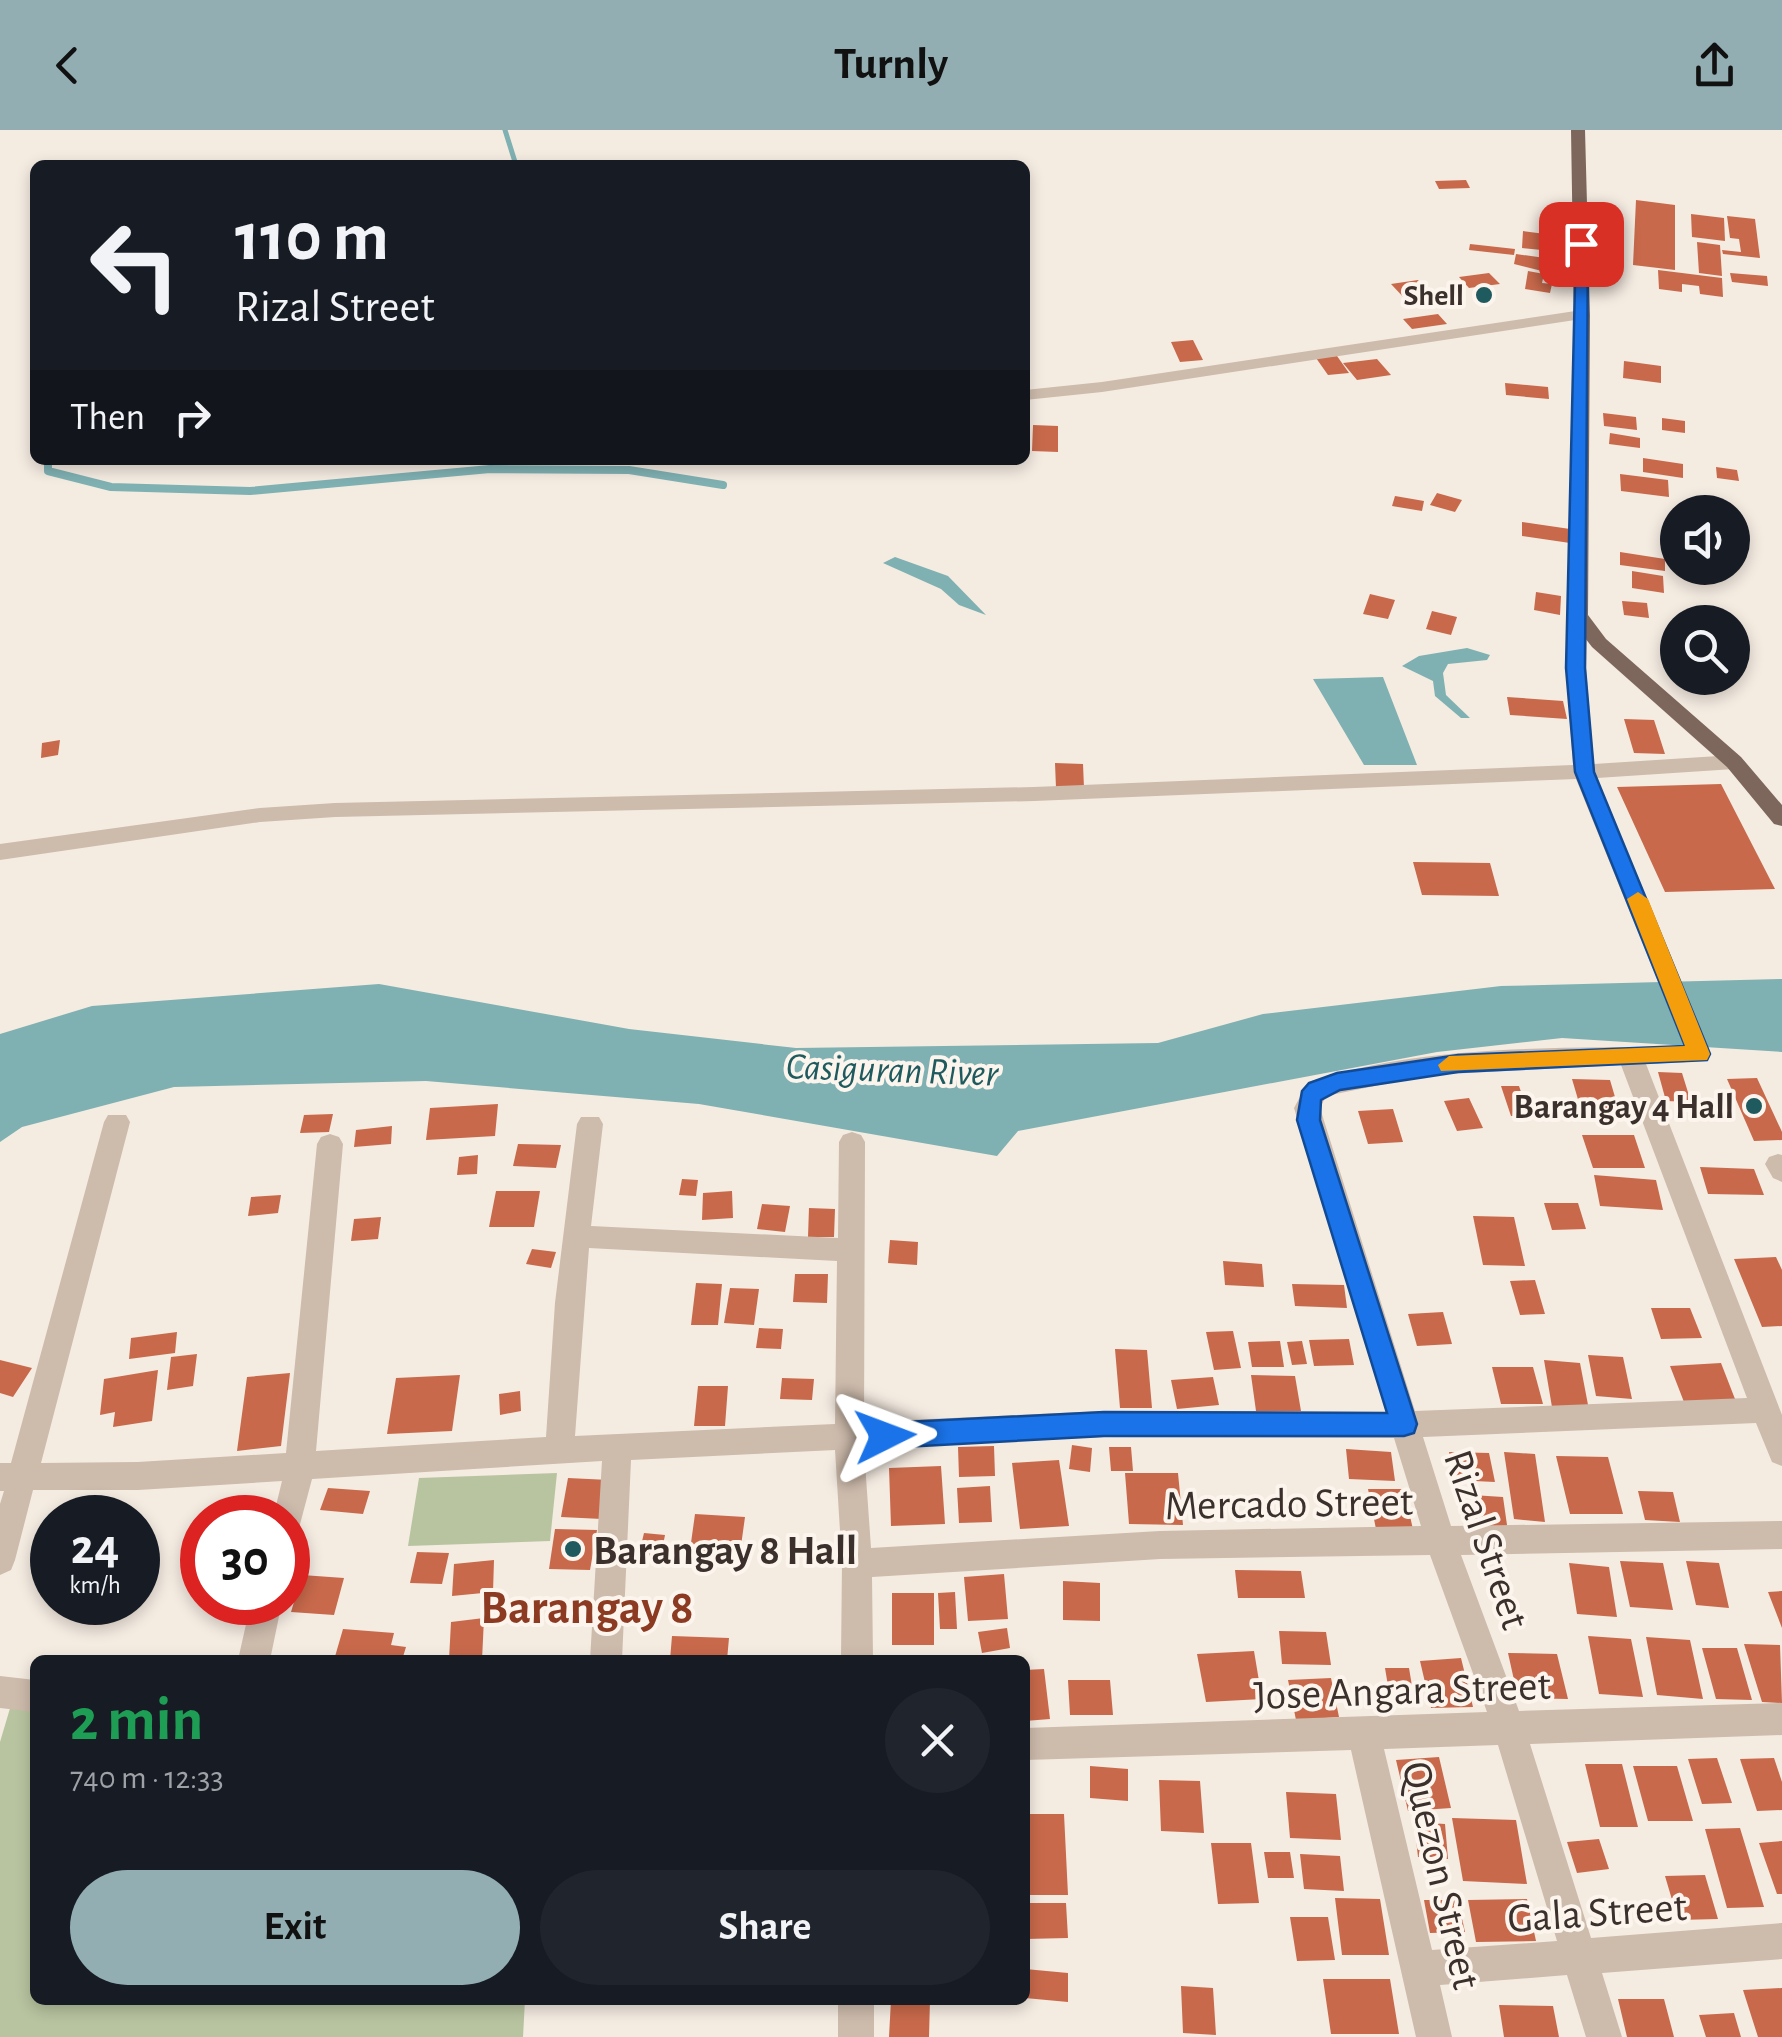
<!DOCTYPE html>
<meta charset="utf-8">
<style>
body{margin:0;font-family:"Alegreya Sans",sans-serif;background:#20242c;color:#f1f3f6;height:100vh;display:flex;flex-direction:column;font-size:38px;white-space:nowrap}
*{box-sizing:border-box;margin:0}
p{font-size:32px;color:#9ea1a6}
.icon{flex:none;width:55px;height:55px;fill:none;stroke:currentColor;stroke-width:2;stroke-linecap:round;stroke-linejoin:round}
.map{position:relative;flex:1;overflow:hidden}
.sheet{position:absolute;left:30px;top:1525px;width:1000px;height:350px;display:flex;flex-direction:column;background:#171b24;border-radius:15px;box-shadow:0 5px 15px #0003}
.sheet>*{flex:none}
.top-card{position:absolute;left:30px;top:30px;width:1000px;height:305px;border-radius:15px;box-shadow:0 5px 15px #0003;background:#171b24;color:#f1f3f6;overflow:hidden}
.buttons{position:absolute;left:1660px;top:365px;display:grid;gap:20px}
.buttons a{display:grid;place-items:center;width:90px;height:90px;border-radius:50%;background:#171b24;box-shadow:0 5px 15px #0003;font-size:50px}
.speed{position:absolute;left:30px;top:1365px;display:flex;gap:20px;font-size:50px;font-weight:700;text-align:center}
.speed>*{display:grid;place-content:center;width:130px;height:130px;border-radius:50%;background:#171b24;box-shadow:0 5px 15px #0003;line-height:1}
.speed small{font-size:25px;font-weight:400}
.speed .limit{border:15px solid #d22;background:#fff;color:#111}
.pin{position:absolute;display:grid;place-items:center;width:85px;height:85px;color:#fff;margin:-42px;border-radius:20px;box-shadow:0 5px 15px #0006}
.me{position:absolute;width:110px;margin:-55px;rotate:87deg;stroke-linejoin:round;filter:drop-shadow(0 0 8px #0008)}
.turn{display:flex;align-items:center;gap:35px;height:210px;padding:0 40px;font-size:45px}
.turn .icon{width:130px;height:130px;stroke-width:2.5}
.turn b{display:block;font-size:70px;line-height:85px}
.then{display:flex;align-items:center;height:95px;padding:0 40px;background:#0003;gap:20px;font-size:38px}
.round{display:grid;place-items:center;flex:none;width:105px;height:105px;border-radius:52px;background:#20242c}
.headline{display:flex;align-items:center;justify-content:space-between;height:170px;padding:0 40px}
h1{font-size:60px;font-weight:600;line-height:75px;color:#1e9e55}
.action{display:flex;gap:20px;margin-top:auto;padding:20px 40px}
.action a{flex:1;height:115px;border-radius:60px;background:#92aeb2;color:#111;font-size:40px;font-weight:600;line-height:115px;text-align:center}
.action a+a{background:#20242c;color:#f1f3f6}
header{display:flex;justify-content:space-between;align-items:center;height:130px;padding:0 40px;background:#92aeb2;color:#111;font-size:45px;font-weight:600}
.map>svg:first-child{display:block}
</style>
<header><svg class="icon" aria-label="back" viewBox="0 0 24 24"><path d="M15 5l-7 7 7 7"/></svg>Turnly<svg class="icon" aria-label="share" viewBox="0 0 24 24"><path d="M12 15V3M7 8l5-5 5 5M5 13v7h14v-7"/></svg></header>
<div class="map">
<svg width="1782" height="1907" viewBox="0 0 1782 1907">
<rect width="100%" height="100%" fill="#f4ebe1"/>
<path fill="#b8c4a0" d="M557,1343L550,1411L408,1416L419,1348Z
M11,1575L35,1579V1870H525L523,1907H0V1612Z"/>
<path fill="#7fb0b2" d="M895,427L948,446L986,485L959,475L941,459L883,433Z
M1467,518L1490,525L1487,530L1448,534L1443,543L1446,565L1470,588H1461L1435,566L1433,551L1402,536L1419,526Z
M1383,547L1417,635H1364L1313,549Z
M1782,849V922L1562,908L1437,922L1018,1001L997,1026L699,974L426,951L174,957L22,997L0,1012V904L92,876L379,854L629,899L796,918L1158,913L1263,884L1501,856Z"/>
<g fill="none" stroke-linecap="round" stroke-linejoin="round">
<path stroke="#7fb0b2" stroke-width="5" d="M505,0L516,35"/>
<path stroke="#7fb0b2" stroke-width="8" d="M48,330V341L111,357L250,361L490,339L629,340L723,355"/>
</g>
<path fill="#c8694b" d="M1466,50L1470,58L1439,59L1435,51Z
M1636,70L1675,75V140L1633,135Z
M1691,84L1724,88L1725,111L1692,107Z
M1727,86L1755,89L1760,128L1723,124L1722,120L1741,122L1739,109L1730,108Z
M1523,101L1553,105L1552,121L1522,118Z
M1697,112L1720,115L1722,146L1699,143Z
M1470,114L1515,119L1514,125L1469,120Z
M1516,124L1552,129L1550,143L1514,134Z
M1658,140L1722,148L1723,167L1700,164L1699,156L1682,154V162L1659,159Z
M1528,141L1544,144L1542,153L1552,154L1550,163L1525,159Z
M1489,143L1500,154L1469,158L1459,147Z
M1730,143L1767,146L1768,156L1732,152Z
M1418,150L1433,166L1406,170L1391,154Z
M1438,184L1447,194L1412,199L1403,189Z
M1193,210L1203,230L1180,232L1171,212Z
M1337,226L1349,243L1328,245L1316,228Z
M1377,229L1391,245L1357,250L1343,233Z
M1624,231L1661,236V253L1623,248Z
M1505,253L1548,257L1549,269L1506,265Z
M1603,283L1636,287L1637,300L1604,296Z
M1662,288L1685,291V303L1662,300Z
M1033,295L1058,296V322L1032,321Z
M1610,303L1640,308V318L1609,314Z
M1643,328L1683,334V348L1643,342Z
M1716,337L1737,340L1739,351L1717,348Z
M1620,344L1668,350L1669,367L1621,361Z
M1437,363L1462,370L1455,382L1430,375Z
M1395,366L1424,371L1422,381L1392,376Z
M1522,392L1570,399V413L1522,406Z
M1620,422L1665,429V441L1620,435Z
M1632,441L1663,446L1664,463L1632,458Z
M1536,462L1561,466L1560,485L1534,480Z
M1370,464L1395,470L1388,489L1363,484Z
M1622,471L1647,473L1649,488L1624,485Z
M1432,481L1457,487L1451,505L1426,499Z
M1507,567L1563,571L1567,589L1510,585Z
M1624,589L1654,590L1665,624L1634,623Z
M60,610L58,625L41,628L42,613Z
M1055,633L1083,634L1084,658H1056Z
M1721,654L1775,759L1665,762L1617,657Z
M1413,732L1490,733L1499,766L1422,765Z
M1658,942L1682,943L1691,972L1666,971Z
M1757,948L1782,1002V1010L1754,1011L1727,949Z
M1572,949L1610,950L1620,984L1582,983Z
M1501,956H1519L1529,985L1511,986Z
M1469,968L1483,998L1457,1001L1444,971Z
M498,974L495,1006L426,1010L430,978Z
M1393,979L1403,1012L1368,1014L1358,981Z
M333,984L329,1002L300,1003L304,985Z
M392,996L391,1014L354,1017L356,1000Z
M1582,1005H1634L1645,1038H1593Z
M518,1014L561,1015L556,1038L513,1036Z
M478,1025L477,1044L457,1045L459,1027Z
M1700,1037L1754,1039L1764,1065L1708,1064Z
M1594,1045L1656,1050L1663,1080L1600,1076Z
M682,1049L698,1050L696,1066L679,1065Z
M496,1061H540L534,1097H489Z
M732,1061L733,1088L702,1090L703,1063Z
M281,1065L278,1083L248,1086L251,1067Z
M1544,1073H1578L1586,1099L1552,1100Z
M762,1074L790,1076L785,1102L757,1099Z
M809,1078L835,1079L834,1107H808Z
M1473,1086L1514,1087L1525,1136L1483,1135Z
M381,1087L378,1109L351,1111L354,1089Z
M890,1110L918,1112L917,1135L888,1133Z
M532,1119L556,1122L551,1138L526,1134Z
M1776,1127L1782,1140V1196L1762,1197L1734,1129Z
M1223,1131L1262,1134L1264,1157L1225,1155Z
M795,1144H828L827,1173L793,1172Z
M1535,1150L1545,1184L1520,1185L1510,1151Z
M696,1153L722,1154L718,1195H691Z
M1292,1154L1344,1155L1347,1178L1295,1176Z
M730,1158L759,1159L754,1195L724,1193Z
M1651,1178H1690L1702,1208L1661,1209Z
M1443,1182L1452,1214L1417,1216L1408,1184Z
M759,1198L783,1199L781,1219L756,1218Z
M1233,1201L1241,1238L1214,1240L1206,1202Z
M177,1202L175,1223L129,1229L131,1208Z
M1349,1209L1354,1235L1314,1236L1309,1210Z
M1280,1211L1284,1237H1252L1248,1212Z
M1302,1211L1307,1234L1292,1235L1287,1212Z
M1115,1219L1147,1220L1152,1278H1120Z
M197,1224L193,1256L167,1260L171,1227Z
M1588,1225L1623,1227L1632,1269L1596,1266Z
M0,1230L32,1238L13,1267L0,1263Z
M1544,1230L1580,1233L1589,1280L1552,1277Z
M1721,1233L1735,1269L1684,1272L1670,1236Z
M1492,1237H1533L1543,1274H1501Z
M158,1240L152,1291L113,1297L115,1282L100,1285L104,1249Z
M290,1243L281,1316L237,1321L247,1247Z
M460,1245L452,1301L387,1304L396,1248Z
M1251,1245L1295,1246L1301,1281H1256Z
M1213,1247L1219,1275L1177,1279L1171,1250Z
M782,1248L814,1249L812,1270L780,1269Z
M698,1256H728L725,1296H694Z
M520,1261L521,1281L500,1285L499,1264Z
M1072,1315L1092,1318L1090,1342L1069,1339Z
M994,1316L995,1346L959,1347L958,1317Z
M1109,1317H1131L1133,1341H1111Z
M1346,1319L1391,1322L1395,1351L1349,1349Z
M1449,1322L1489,1323L1495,1352L1454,1350Z
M1504,1322L1535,1324L1545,1392L1514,1389Z
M1556,1326L1608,1327L1623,1384H1570Z
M1059,1330L1069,1396L1020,1399L1012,1333Z
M941,1336L945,1394L891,1396L889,1338Z
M1125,1343H1178L1183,1395L1129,1394Z
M568,1348L609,1350L602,1389L561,1387Z
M990,1356L992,1392L959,1393L957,1358Z
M328,1358L370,1361L363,1384L320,1380Z
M1368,1359H1404L1414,1404H1377Z
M1638,1361L1673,1362L1680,1392L1645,1390Z
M1472,1365L1503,1367L1508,1402L1476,1400Z
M695,1384L745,1387L740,1423L690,1420Z
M555,1399L597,1400L590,1440L549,1439Z
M644,1403L665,1405L660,1430L638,1428Z
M417,1422L449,1423L442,1454L410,1453Z
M494,1430L493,1462L452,1466L454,1434Z
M1620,1431L1663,1433L1673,1480L1630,1477Z
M1686,1431L1719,1433L1729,1478L1696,1475Z
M1569,1433L1609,1437L1617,1487L1577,1484Z
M1235,1440L1301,1441L1305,1468H1238Z
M1004,1444L1008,1489L968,1491L964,1447Z
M302,1445L344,1448L334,1485L291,1482Z
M1063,1451L1100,1453V1491L1063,1490Z
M1782,1461V1498L1768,1462Z
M955,1462L957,1499H940L938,1463Z
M892,1463H934V1515H892Z
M484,1488L482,1530H449L451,1492Z
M1007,1498L1010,1518L982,1523L978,1502Z
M343,1499L394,1503L391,1515L406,1517L402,1530H334Z
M1279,1501L1326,1502L1331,1535L1282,1534Z
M672,1506L729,1508L727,1530H670Z
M1588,1506L1631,1509L1643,1567L1599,1564Z
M1646,1507L1690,1510L1703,1569L1657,1565Z
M1744,1514L1780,1515L1782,1573L1762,1572Z
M1702,1518H1737L1752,1570L1716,1569Z
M1254,1521L1262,1569L1206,1572L1197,1524Z
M1508,1523L1557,1524L1568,1569L1518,1568Z
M1461,1528L1473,1577L1431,1578L1420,1531Z
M1385,1538H1409L1415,1574H1391Z
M1044,1539L1050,1589L1025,1591V1540Z
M1331,1548L1339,1587L1296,1590L1288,1550Z
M1068,1550H1110L1113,1585H1070Z
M1439,1627L1451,1678L1408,1681L1396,1630Z
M1717,1628L1732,1673L1702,1674L1688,1629Z
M1774,1628L1782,1652V1680L1757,1681L1740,1629Z
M1585,1634H1622L1638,1697H1600Z
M1090,1636L1128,1639V1671L1090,1668Z
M1633,1636H1677L1693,1691H1648Z
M1159,1650L1200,1651L1204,1703L1161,1701Z
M1286,1662L1336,1664L1341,1710L1290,1708Z
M1025,1684H1064L1068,1765H1025Z
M1452,1688L1516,1690L1527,1754L1463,1751Z
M1414,1692L1445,1694L1448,1729L1418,1727Z
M1740,1698L1764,1777L1727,1778L1705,1699Z
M1599,1709L1609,1739L1577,1743L1567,1712Z
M1782,1711V1764H1777L1759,1713Z
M1211,1713H1251L1259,1773L1218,1774Z
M1264,1722H1290L1294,1748H1268Z
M1300,1724L1340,1726L1344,1761L1304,1759Z
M1705,1745L1718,1789L1678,1790L1665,1746Z
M1335,1768L1380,1769L1389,1825H1342Z
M1527,1769L1536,1811L1476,1812L1468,1770Z
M1424,1770H1458L1465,1802L1430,1803Z
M1025,1773H1066L1068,1808L1025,1809Z
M1290,1787H1328L1335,1830L1297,1831Z
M1025,1839L1068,1843V1872L1025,1868Z
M1323,1849H1390L1399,1904H1331Z
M1181,1856L1213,1858L1216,1905L1183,1903Z
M1782,1858V1907H1758L1743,1860Z
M1618,1869H1664L1674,1907H1627Z
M891,1870H930L929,1907H889Z
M1499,1875L1553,1876L1559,1907H1504Z
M1734,1883L1741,1907H1706L1699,1885Z"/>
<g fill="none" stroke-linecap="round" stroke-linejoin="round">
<path fill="#cdbbac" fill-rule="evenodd" d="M1582,180L1590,185L1588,188L1102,262L1025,270V260L1102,252Z
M1578,480L1588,486L1586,538L1594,634L1734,625L1745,632L1734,639L1597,648L1711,924L1708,931L1646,934L1782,1285V1336L1772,1332L1756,1293L1423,1307L1451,1396L1782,1391V1419L1461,1425L1519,1581L1782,1573V1605L1530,1614L1591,1808L1782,1793V1829L1602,1843L1622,1907H1586L1567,1845L1440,1855L1452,1907H1416L1351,1620L1025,1630V1598L1487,1582L1430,1425L1160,1429L872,1447L873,1530H841L842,1433L835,1320L631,1330L622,1530H590L602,1331L312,1349L299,1398L288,1402V1388H273L282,1351L138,1360H33L15,1430L11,1440L0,1445V1374L4,1361H0V1333H11L104,992L108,985H126L130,992L41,1333L138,1332L286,1323L317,1014L321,1007L330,1004L339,1007L343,1014L316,1321L546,1307L555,1173L577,994L581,987H599L603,994L591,1096L838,1108L839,1012L843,1005L852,1002L861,1005L865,1012L864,1292L1103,1281L1386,1282L1294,978L1308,952C1430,913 1557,919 1684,916L1576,649L1034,671L335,687L260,692L0,730V714L260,678L335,673L1034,657L1573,635L1566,538L1568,486ZM1621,935L1747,1268L1415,1281L1320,978L1326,966L1428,945ZM589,1118L837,1131L835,1294L575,1306ZM1103,1307L1394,1308L1421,1396L1160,1401L871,1418L864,1319ZM1498,1615L1557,1811L1432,1820L1384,1619Z
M1778,1024L1782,1025V1052L1773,1048L1765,1034L1769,1027Z
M251,1472H282L270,1530H238Z
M0,1546L35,1550V1582L0,1578Z
M838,1870H874V1907H838Z"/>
<path fill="#7d675c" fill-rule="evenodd" d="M1571,0H1585L1590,185L1588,485L1606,509L1741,627L1782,675V696L1774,694L1727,637L1592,517L1568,486L1574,185Z"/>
</g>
<path fill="#1a73e8" stroke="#114b97" stroke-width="2.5" d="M1576,111L1588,114L1585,538L1594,642L1710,924L1707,930L1458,942L1340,960L1321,970L1320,990L1417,1294L1414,1303L1404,1306H1104L885,1318L876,1314L872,1306L876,1297L885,1293L1104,1282L1387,1283L1297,990L1302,961L1309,953L1337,943L1458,925L1685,916L1575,642L1566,538Z"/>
<path fill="#f59e0b" d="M1638,762L1648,769L1710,924L1707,930L1441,941L1438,935L1449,926L1685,916L1627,769Z"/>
<g fill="#1f5a5e" stroke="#fbf5ee" stroke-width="4">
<circle cx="1484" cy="165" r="10"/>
<circle cx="1754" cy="976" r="10"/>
<circle cx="573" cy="1419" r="10"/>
</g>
<g text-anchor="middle" stroke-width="8" stroke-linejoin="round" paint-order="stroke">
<g font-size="30" font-weight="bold" fill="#3b302b" stroke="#fbf5ee" text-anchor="end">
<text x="1464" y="175">Shell</text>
</g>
<g font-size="35" font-weight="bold" fill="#3b302b" stroke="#fbf5ee" text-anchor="end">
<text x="1734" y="988">Barangay 4 Hall</text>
</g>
<g font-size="38" font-style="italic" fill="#1f5a5e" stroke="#fbf5ee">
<text transform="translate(892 939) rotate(2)" y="13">Casiguran River</text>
</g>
<g font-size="42" fill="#3b302b" stroke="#fbf5ee">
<text transform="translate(1289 1372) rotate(-1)" y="15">Mercado Street</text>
<text transform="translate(1488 1409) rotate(71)" y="15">Rizal Street</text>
<text transform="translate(1402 1559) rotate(-2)" y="15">Jose Angara Street</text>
<text transform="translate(1443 1745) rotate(77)" y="15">Quezon Street</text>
<text transform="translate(1597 1781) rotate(-4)" y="15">Gala Street</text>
</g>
<g font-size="42" font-weight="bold" fill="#3b302b" stroke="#fbf5ee" text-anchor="start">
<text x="593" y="1434">Barangay 8 Hall</text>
</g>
<g font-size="48" font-weight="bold" fill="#8c3b22" stroke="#fbf5ee">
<text x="587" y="1493">Barangay 8</text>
</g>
</g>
</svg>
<div class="buttons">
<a><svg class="icon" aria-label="sound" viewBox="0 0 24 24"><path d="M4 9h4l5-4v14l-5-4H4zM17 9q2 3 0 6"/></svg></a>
<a><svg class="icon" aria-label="search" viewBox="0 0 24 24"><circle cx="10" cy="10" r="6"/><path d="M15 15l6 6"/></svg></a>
</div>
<div class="speed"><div>24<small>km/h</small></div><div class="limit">30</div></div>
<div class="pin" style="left:1581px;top:114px;background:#d93025"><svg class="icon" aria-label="arrive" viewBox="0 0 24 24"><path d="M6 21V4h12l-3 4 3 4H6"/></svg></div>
<svg class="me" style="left:885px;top:1306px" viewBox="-20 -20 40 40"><path d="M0-17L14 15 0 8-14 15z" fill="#1a73e8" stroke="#fff" stroke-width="4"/></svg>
<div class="top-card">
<div class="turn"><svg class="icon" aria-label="left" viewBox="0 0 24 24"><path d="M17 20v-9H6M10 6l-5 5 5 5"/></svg><div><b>110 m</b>Rizal Street</div></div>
<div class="then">Then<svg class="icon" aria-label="right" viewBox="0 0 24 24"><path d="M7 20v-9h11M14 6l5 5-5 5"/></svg></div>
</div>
<section class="sheet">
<div class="headline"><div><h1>2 min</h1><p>740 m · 12:33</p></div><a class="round"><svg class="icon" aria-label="close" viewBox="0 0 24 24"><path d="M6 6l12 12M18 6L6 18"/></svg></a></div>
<div class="action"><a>Exit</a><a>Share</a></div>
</section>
</div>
